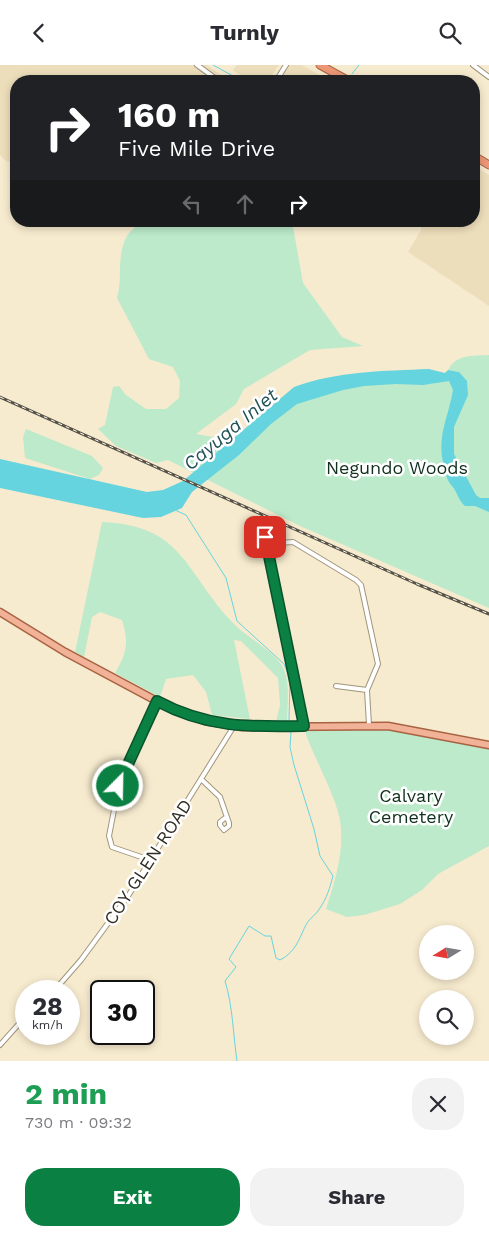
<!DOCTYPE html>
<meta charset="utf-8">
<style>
body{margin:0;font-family:"Work Sans",sans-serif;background:#f2f2f3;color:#2b2b33;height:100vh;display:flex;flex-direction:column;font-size:19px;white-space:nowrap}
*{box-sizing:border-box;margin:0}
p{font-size:16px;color:#7c7c81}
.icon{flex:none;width:28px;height:28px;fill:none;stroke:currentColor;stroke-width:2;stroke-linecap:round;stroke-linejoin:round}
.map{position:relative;height:996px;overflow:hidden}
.sheet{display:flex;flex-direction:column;background:#fff;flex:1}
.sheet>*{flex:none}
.banner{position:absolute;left:10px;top:10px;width:470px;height:152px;border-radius:20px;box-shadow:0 2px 8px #0003;background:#202124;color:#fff;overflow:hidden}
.needle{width:32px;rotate:259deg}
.buttons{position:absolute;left:419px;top:860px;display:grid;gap:10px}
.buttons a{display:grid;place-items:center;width:55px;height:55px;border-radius:50%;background:#fff;box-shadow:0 2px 8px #0003;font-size:25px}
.speed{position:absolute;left:15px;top:915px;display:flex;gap:10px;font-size:25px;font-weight:700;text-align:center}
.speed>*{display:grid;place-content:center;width:65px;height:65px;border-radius:50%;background:#fff;box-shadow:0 2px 8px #0003;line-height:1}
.speed small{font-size:12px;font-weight:400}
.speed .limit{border:2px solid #111;border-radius:8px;background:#fff;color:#111}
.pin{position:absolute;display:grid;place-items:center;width:42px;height:42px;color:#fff;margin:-21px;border-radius:10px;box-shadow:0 2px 8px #0006}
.me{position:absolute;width:55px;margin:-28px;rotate:23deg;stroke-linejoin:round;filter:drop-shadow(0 0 4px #0008)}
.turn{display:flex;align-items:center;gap:18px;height:105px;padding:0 25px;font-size:22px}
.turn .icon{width:65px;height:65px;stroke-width:2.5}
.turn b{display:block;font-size:35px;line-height:42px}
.lanes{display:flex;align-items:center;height:48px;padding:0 25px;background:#0003;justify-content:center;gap:25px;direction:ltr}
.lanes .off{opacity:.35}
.round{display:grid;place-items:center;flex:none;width:52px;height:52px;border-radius:20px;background:#f2f2f3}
.head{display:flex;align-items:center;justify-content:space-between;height:85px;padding:0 25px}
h1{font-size:30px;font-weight:700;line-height:38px;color:#1e9e55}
.button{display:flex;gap:10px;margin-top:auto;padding:10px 25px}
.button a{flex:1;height:58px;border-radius:20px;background:#0b8043;color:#fff;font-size:20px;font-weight:700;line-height:58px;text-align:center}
.button a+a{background:#f2f2f3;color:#2b2b33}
header{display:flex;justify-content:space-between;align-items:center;height:65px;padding:0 25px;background:#fff;font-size:22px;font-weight:700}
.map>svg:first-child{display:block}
</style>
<header><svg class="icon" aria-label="back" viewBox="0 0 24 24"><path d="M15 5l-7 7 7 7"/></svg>Turnly<svg class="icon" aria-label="search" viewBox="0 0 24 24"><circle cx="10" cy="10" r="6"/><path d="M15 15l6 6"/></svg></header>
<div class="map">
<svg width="489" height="996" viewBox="0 0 489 996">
<rect width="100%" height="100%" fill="#f7ebcf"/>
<path fill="#eddebb" d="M0,0H207L230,16H16V99L6,96L0,90Z
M237,0H279L268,16H249L233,5Z
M289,0H302L330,16H279Z
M474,101L489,110V241L408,187L421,165V156H474Z"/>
<path fill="#bceaca" d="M141,156H292L303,218L342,272L363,281L310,285L244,324L236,339L196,369L241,377L295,331L404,312L459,307L448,305C456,289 473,291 489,290V543L300,461L168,395L156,398L116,381L98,364L105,360L113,322L119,321L126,330L146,344H166L179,333L180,316L173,302L149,294L117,233C123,213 116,190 127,171C131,165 136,161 141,156Z
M26,364L92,391L103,403L99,410L90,414L25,393L23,372Z
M102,457C184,460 185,508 233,558C246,572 272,585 282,601C291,615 287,641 287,657H276L280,640L278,613L241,576L234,575L250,654L212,650L206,627L193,610L166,614L160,632L115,608C127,588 129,577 122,555L100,547L92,552L84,592L75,587Z
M357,664L403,666L489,684V781L438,809L422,825L400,839L364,850L347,852L326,844C334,820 343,791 341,764C340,736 314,695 305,666Z"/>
<path fill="#65d4df" d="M429,304L445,308L448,305L459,307L467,316L468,330L454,362V389L476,430L480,433H489V447L475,441H465C458,435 458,428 452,421C447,415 447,413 445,405C435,373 448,355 453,325L449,316L423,320L396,319L364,321L343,325L297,339L271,359L239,390L192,427L182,443L161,452L143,453L0,423V394L147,427L163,425L183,416L294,322C337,306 384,306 429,304Z"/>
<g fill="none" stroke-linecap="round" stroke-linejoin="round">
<path stroke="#65d4df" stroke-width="1" d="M213,0L242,16
M352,9L359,0
M175,445L186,450L226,513L237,556L284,599L290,614L289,655
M237,996C233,969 233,942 225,916L236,902L229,894L249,861L265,871H271L276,893L280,895C297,886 299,873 307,858C310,853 317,849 320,843C327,833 330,822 333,811L320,791L314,764L294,700L290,682L291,667"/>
<defs>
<path id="minor" d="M197,0L219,16
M473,0L489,12
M276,16L286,0
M265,472L304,661
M266,485L279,478L293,477L356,515L361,520L378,599L367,625L369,660
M336,621L367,625
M201,714L220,732L229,758V761L224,765L220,760V757L225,753
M150,795L112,782L109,771L120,714L157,636
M54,926L81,895L128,831L234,661
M0,980L26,951"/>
<path id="primary" d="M0,547L65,587L166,641L205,656L242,662L388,661L489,680"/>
<path id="trunk" d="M320,0L349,16
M474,91L489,100"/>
</defs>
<use href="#minor" stroke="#a0957c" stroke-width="6"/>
<use href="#primary" stroke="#a86342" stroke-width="9"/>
<use href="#trunk" stroke="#a86342" stroke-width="9"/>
<use href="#minor" stroke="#fff" stroke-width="4"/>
<use href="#primary" stroke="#f1b298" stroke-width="6"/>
<use href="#trunk" stroke="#ec9876" stroke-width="7"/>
<defs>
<path id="rail" d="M0,332L417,519L489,549"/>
</defs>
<use href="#rail" stroke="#585244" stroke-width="3"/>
<use href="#rail" stroke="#fff" stroke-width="1" stroke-dasharray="4" stroke-linecap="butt"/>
</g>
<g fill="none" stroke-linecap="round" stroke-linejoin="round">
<defs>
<path id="route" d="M118,721L157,636C207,663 249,662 304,661L265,472"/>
</defs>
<use href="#route" stroke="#07532c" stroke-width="12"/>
<use href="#route" stroke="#0b8043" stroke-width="9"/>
</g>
<g text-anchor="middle" stroke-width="5" stroke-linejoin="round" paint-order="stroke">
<g font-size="18" fill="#10301d" stroke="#fff">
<text x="397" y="409">Negundo Woods</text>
<text x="411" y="737">Calvary<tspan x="411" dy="21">Cemetery</tspan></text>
</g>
<g font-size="18" fill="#322e23" stroke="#fff">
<text transform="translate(148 797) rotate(-57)" y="6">COY GLEN ROAD</text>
</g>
<g font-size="19" font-style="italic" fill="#215257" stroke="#fff">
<text transform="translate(230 364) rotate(-40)" y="7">Cayuga Inlet</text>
</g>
</g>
</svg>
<div class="buttons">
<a><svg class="needle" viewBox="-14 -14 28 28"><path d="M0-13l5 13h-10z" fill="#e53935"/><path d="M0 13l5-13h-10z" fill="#7c7c81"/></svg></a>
<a><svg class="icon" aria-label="search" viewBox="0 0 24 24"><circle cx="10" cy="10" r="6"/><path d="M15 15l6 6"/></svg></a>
</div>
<div class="speed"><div>28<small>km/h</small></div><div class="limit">30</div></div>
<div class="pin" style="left:265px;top:472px;background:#d93025"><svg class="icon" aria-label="arrive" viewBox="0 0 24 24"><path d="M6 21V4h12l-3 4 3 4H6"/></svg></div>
<svg class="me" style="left:118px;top:721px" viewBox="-20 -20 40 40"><circle r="17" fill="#0b8043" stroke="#fff" stroke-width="3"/><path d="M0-11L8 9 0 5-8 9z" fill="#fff"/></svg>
<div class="banner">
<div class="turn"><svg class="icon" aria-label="right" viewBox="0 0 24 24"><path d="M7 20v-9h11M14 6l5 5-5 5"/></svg><div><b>160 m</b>Five Mile Drive</div></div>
<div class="lanes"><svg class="icon off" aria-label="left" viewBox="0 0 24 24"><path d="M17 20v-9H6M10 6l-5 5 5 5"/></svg><svg class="icon off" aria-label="ahead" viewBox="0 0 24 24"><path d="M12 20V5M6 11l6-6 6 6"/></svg><svg class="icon" aria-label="right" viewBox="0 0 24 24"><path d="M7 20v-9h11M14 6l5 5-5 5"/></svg></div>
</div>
</div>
<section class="sheet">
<div class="head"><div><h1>2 min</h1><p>730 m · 09:32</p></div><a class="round"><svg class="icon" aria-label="close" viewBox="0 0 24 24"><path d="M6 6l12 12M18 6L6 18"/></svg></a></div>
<div class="button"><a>Exit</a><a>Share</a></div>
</section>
